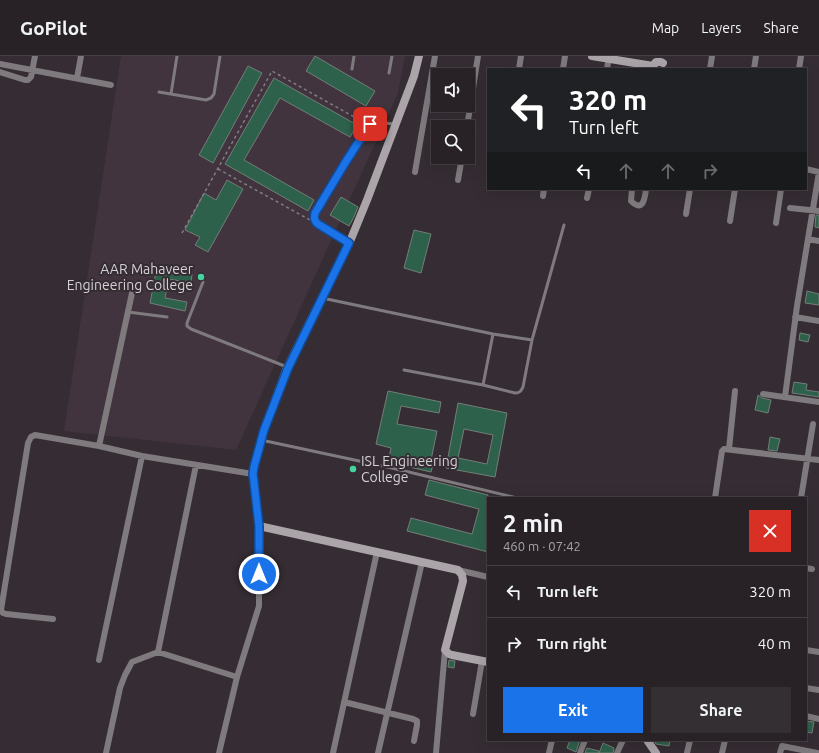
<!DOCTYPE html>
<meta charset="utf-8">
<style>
body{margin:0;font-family:Ubuntu,sans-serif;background:#342f32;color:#f1f3f6;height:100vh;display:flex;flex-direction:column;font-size:15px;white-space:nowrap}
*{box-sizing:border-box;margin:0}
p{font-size:13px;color:#a5a4a7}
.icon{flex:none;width:22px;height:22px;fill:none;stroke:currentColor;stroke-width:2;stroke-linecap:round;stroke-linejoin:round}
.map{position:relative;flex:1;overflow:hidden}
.panel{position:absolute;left:487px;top:441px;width:320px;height:244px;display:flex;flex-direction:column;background:#282226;border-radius:0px;box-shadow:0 4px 16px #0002,0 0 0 1px #443f43}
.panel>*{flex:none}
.hud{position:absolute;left:487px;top:12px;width:320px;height:122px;border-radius:0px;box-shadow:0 4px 16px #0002,0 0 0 1px #443f43;background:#202124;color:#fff;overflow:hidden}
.controls{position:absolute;left:431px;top:12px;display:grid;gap:8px}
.controls a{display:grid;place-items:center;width:44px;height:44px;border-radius:0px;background:#282226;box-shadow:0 4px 16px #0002,0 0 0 1px #443f43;font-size:20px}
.pin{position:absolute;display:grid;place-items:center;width:34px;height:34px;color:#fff;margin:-17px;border-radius:8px;box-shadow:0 2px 6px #0006}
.me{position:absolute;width:44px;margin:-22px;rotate:0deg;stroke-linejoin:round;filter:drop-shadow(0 0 3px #0008)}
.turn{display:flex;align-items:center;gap:14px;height:84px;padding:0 16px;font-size:18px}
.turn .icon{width:52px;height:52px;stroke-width:2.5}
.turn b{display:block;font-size:28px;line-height:34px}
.lanes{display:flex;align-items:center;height:38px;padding:0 16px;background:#0003;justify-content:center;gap:20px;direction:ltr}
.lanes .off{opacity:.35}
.round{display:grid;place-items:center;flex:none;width:42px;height:42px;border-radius:0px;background:#342f32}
.head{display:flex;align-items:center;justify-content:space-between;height:68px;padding:0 16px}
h1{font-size:24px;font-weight:700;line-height:30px}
.button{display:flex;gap:8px;margin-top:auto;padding:8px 16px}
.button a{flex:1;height:46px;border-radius:0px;background:#1a73e8;color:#fff;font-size:16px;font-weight:700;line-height:46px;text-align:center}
.button a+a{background:#342f32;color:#f1f3f6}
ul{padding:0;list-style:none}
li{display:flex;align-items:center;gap:12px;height:52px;padding:0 16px;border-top:1px solid #443f43}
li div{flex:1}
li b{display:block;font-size:15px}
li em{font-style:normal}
header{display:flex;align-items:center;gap:24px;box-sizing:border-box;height:56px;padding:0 20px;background:#282226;border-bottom:1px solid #443f43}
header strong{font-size:19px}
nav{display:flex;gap:22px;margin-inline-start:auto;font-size:14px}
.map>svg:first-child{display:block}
</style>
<header>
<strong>GoPilot</strong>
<nav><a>Map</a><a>Layers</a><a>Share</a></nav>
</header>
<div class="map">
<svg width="819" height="697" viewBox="0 0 819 697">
<rect width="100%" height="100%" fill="#352d33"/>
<path fill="#41343e" d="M121,0H405L398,37L236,394L64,375Z"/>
<path fill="#2d614b" stroke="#737e78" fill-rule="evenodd" d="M315,0L375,35L366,50L306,15Z
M248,10L262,17L213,107L199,99Z
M274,22L357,69L350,81L280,42L244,104L314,144L308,155L225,108Z
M227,124L243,133L208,196L195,189L200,181L185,174L204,137L216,144Z
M341,141L358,151L354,161L349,170L330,159Z
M816,159H819V172L815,171Z
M414,174L431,178L421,217L404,212Z
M157,211L192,218L191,227L169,223L165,242L187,246L185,255L150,247Z
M807,235L819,238V249L805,247Z
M800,277L810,279L808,286L799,284Z
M794,326L807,328L806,334L819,336V341L792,337Z
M388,335L441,346L439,357L401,350L397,368L437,375L431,404L434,405L431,416L388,406L391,392L376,388Z
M758,339L762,342L771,344L768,357L755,354Z
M458,347L507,357L495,421L446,412ZM464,373L493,379L487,408L458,402Z
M770,381L780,383L777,395L768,394Z
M429,424L488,439V496L407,475L411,462L472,478L479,453L425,439Z
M449,604L455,605L454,612L448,611Z
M806,665L814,666L812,677L806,676Z
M570,684H580L576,696L567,692Z
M654,684H670L669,690L656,688Z
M603,687L614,692L613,697H599Z
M587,692L599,695V697H585Z"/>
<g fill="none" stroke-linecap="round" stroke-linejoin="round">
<path stroke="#847d82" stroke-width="1.5" stroke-dasharray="3 3" stroke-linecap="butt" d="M218,113L310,164
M182,177L272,15L365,67"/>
<path stroke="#7f7a7e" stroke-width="3" d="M352,13L354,0
M389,17L392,0
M159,36L206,44L211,42L214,38L220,0
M171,38L177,0
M349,187L317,168C314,164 314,162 315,157L345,107L370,67L374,66L394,68
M203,226L187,267V270L191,273L287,311
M322,242L493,278L532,284L523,331C521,335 520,337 515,337L483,329L404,314
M128,256L167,261
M532,284L564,169
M483,329L493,278
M261,384L392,412L517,442"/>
<path stroke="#7f7a7e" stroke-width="6" d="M0,8L111,29
M519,13L521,0
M563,13L565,0
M607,13L609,0
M710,13L712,0
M754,13L756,0
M799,13L801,0
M0,16L25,24H28L31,21L35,0
M77,22L81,0
M467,71L478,0
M806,113L819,116
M415,116L435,0
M458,124L462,101
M632,133L631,145C643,157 645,142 646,133
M543,140L544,133
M587,142L589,133
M790,152L819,155
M686,158L690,133
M730,165L735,133
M776,167L781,133
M808,183L819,185
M132,237L99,390L142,400L253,418
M795,261L819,265
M763,338L819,346
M785,341L797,250L819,116
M729,393L735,335
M715,442L722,395L724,393L819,404
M801,442L813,368
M806,512L812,513
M458,514L488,521
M53,563L6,558L3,557L1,554L28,387L31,381L35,379L99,390
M806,594L819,596
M158,596L196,409
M99,604L142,400
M806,632L819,634
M344,646L413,663L417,665V669L414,685
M473,658L482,605
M806,660L819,663
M106,697L120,632L125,619L132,606L158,596L237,621
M219,697L237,621L259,550V470
M333,697L377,496
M378,697L422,506
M436,697L445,594
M549,697L552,684
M580,697L585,684
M617,697L623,684
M687,697L690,684
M722,697L725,684
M780,697L782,690L817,697"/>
<path stroke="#aba5a9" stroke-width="8" d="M419,0L414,20L367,144L351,183L287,312L264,374L254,411L253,418L259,470L458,514L462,519L463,525L445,594L449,598L452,599L488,606
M592,0L653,10
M653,13V10L656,6H661L663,7
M647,684L656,697"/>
</g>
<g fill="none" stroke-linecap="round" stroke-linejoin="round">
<defs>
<path id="route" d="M259,518V470L253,418L254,411L264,374L288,312L349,187L318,168C314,165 314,162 315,157L345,107L370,68"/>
</defs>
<use href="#route" stroke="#114b97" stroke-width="10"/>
<use href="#route" stroke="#1a73e8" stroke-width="7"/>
</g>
<g fill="#46d49e" stroke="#352d33" stroke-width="1.5">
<circle cx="201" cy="221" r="4"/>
<circle cx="353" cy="413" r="4"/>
</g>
<g text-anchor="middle" stroke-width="4" stroke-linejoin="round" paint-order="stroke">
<g font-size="14" fill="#d6d1d5" stroke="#352d33" text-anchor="end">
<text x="193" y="218">AAR Mahaveer<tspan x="193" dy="16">Engineering College</tspan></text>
<text x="361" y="410" text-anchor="start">ISL Engineering<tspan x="361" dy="16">College</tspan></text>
</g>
</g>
</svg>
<div class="controls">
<a><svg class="icon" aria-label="sound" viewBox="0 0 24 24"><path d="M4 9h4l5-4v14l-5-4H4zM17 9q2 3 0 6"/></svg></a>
<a><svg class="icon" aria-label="search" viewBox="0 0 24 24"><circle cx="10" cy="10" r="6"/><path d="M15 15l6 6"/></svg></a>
</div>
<div class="pin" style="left:370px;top:68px;background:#d93025"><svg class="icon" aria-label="arrive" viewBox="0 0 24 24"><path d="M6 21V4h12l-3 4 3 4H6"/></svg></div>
<svg class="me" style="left:259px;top:518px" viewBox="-20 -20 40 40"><circle r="17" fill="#1a73e8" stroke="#fff" stroke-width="3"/><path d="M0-11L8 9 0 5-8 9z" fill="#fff"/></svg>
<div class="hud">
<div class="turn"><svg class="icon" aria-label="left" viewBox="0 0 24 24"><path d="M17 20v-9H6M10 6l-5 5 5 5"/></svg><div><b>320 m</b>Turn left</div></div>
<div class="lanes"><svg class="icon" aria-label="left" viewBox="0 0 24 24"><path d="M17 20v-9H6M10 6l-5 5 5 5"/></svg><svg class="icon off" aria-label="ahead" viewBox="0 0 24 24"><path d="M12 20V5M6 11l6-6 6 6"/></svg><svg class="icon off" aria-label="ahead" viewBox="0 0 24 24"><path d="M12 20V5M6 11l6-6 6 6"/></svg><svg class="icon off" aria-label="right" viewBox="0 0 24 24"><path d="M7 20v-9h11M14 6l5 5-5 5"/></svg></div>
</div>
<section class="panel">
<div class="head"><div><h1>2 min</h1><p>460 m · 07:42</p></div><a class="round" style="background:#d93025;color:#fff"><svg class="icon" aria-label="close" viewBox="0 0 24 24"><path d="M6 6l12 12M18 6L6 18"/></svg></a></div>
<ul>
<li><svg class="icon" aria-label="left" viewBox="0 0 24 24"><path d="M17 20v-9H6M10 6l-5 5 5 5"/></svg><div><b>Turn left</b></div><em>320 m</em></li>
<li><svg class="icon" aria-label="right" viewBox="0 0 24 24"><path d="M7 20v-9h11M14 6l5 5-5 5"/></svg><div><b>Turn right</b></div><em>40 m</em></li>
</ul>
<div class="button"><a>Exit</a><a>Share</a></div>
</section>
</div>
